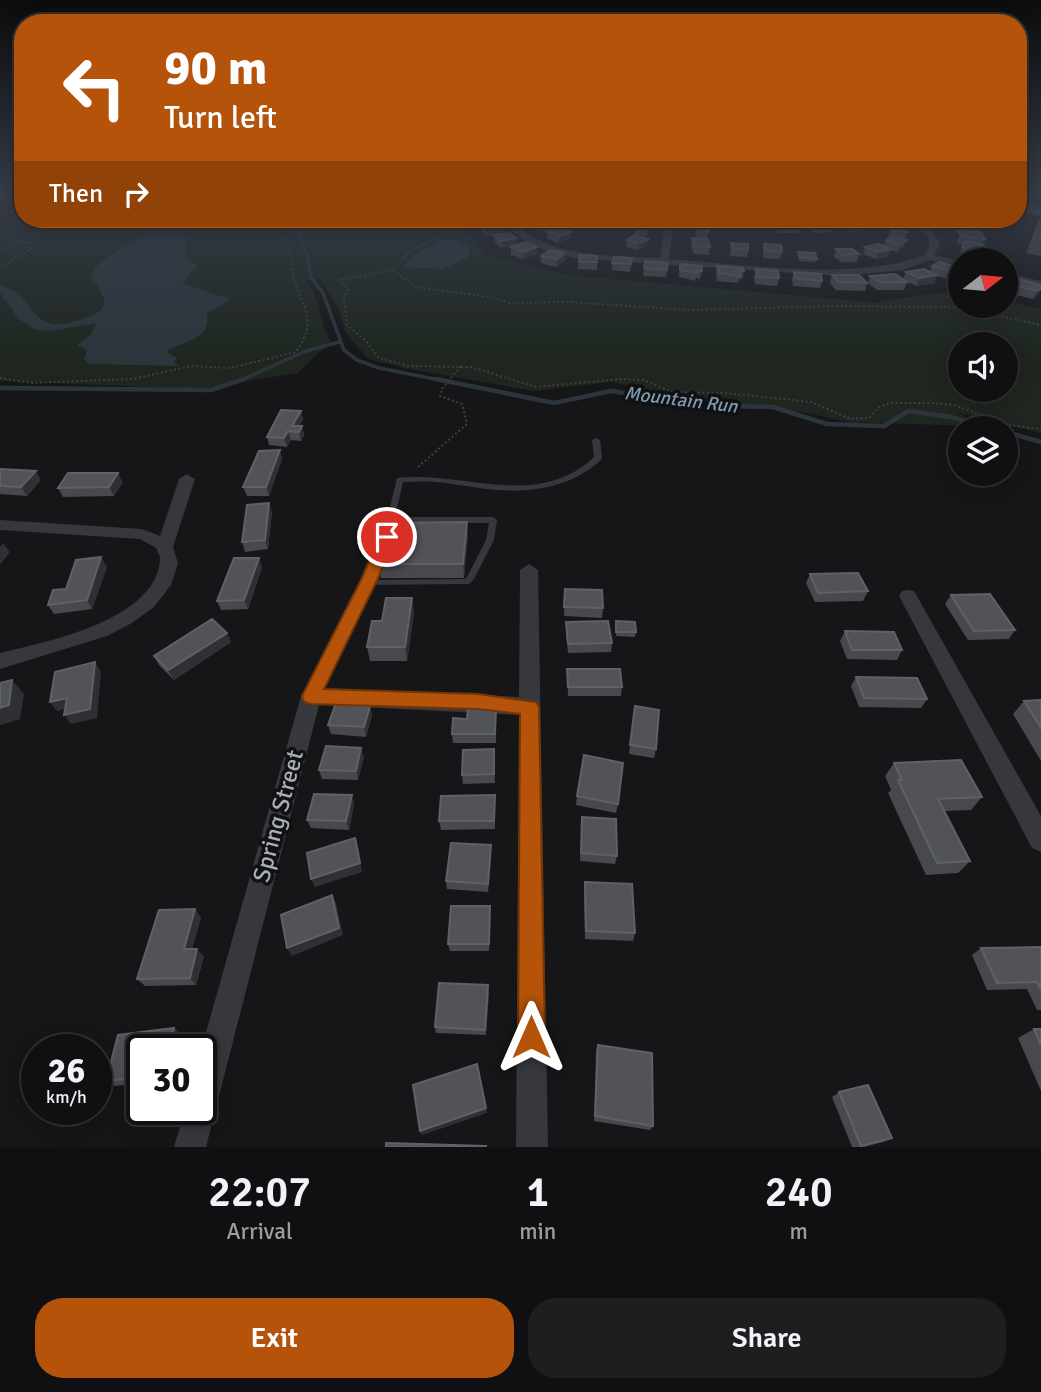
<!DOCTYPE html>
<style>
body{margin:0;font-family:Signika,sans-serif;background:#1e1e20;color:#f1f3f6;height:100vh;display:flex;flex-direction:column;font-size:26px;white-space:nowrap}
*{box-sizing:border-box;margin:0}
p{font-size:23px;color:#9c9d9f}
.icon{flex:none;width:38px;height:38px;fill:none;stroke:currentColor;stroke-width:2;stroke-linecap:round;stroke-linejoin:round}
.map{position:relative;height:1147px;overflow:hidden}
.details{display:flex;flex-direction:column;background:#101012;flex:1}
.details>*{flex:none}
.banner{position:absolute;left:14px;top:14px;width:1013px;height:214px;border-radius:28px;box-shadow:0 4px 18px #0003,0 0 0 2px #303032;background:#b45309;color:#fff;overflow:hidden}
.needle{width:46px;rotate:74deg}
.tools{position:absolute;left:948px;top:248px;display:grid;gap:14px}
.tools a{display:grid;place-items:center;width:70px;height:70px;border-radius:50%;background:#101012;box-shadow:0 4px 18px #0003,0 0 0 2px #303032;font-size:35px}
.speed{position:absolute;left:21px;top:1034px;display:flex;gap:14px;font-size:35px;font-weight:700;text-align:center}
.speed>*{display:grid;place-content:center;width:91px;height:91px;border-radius:50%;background:#101012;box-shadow:0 4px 18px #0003,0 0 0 2px #303032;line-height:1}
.speed small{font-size:18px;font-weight:400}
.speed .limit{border:4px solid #111;border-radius:10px;background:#fff;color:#111}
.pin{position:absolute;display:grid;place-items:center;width:60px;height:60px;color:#fff;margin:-30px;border:4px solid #fff;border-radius:50%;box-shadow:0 2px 7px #0007}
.me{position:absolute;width:77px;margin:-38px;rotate:0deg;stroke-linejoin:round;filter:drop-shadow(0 0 5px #0008)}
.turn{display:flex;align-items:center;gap:24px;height:147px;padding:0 35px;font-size:32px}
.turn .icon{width:91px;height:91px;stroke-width:2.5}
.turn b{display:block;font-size:49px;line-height:60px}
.then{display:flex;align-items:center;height:66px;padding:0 35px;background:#0003;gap:14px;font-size:26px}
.eta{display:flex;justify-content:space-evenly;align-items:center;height:119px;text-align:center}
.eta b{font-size:42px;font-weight:600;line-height:49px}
.primary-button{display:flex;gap:14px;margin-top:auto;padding:14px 35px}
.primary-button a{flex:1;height:80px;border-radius:28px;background:#b45309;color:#fff;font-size:28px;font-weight:600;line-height:80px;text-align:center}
.primary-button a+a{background:#1e1e20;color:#f1f3f6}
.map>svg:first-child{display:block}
</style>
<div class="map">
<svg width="1041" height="1147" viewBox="0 0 1041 1147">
<rect width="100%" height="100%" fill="#161618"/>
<path fill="#1e261f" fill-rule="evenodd" d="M0,195H23V219H464L462,221L484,255L566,275L881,303V301L960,290L961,306H1006V301L1041,309V433L963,414L972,426L849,422L802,412L650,398L647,390L611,382L534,391L404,368L368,359L345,331L338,308L320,279L306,281C321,299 318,321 331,341L298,373L199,389L0,381ZM961,345H1006V390H961Z"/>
<path fill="#2c353c" d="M172,233L187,237L185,257L197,265L183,284L230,299L207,314C211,339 187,340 168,350V353L177,358L174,363L180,366L88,364L84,359L87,350L77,345L91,334L97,323L49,331L34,329L18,318L0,293V285C41,296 26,342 88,317C118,305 99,293 91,275C101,253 150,233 172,233Z
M440,240H458L468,247L470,256L443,269L405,267L411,258Z"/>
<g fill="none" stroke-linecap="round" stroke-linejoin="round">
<path stroke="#2c353c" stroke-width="2.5" d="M293,219L308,256L311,278"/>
<path stroke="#2c353c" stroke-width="3.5" d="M310,276L323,293L344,350L357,360L379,368L445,381
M239,381L306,351L339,342"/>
<path stroke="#2c353c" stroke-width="4.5" d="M436,379L554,403L611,391L712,406L773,407L827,424L884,426L908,411L951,417L993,429
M0,388L211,390L244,379
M1006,432L1041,442"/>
<path stroke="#3d3f44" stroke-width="2" stroke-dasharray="2 2.5" stroke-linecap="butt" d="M454,219C439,244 407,245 393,270L416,287L490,297L510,303L569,302L690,310L837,306L946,307L974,310L1041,325
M450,227L485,226
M16,243H34
M0,250L64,219
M0,267L30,250L35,243
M393,270L339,280L348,289L344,297L347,325L366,341L379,358L408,366L471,367L536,387L620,379L644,380L672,392L725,393L811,402L851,419L869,418L879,407L891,403H931L954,405L1009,425L1041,429
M0,378L32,383L133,379L190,366L230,368L296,352C319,319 302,308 293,275C291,266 292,257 288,248C282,238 274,231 273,219
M418,467L467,424L462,404L440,396L442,389L461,366"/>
<path fill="#37383d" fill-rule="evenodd" d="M596,438L600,440L602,458L601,460C567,491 522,494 479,488C464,486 450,483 436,482C425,481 414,482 403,482L395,517H493L497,520L494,540L474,579L469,584L364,585L363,583L364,581L367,580L464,579L467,577L486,540L489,523H394L391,534H385L384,532L397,478C464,470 537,511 594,457L592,440Z"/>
<path fill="#37383d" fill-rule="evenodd" d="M513,219H521L520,228C557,259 613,255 660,258L666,219H674L669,259C745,264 854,282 925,255L930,244L927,235L906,219C921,218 934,230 940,244L934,255L961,261V267L930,260L903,270L842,276L583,259C557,254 530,249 511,229Z
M772,219H822L818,222H776Z
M1006,273L1041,281V287L1006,279Z
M187,474L195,479L173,547L178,563L171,585L154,607L132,623L107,636L0,669V653C47,642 160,619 160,557L156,548L140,539L0,530V520L142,529L160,536L179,479Z
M387,532L395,537L379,578L325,688L519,697L520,570L529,564L538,570L548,1147H516L519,715L319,705L206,1147H174L185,1110H201V1050L301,696L361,578L379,537Z
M908,590L914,591L1041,816V852L1032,848L899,596L902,591Z"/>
<path fill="#37383d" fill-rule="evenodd" d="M1018,199L1041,206V212L1018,205Z"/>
</g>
<path fill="#47494d" d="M1025,209H1041V215L1038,216L1023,213Z
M1041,217V256L1026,253L1035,229Z
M534,219L556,223V228L571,232V238L558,243L547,238V231L549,230L539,231L534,226Z
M636,219H650L647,236L635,235L648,239L647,246L638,250L626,247L627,240L634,235Z
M692,219H708L707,223L691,222Z
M747,219H765L762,230L745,229Z
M840,219L866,230L849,232L838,226Z
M879,219H902L903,220L901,226L908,232L905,239L907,240L904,247L897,252L891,250L888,256L876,259L863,254L865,247L884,246L886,240L889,238V232L891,227H884L878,221Z
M936,219H958L972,226L969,231L985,239L982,244L983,251L980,258L959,255L963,245L959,244L957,241L960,234L962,233H957L948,226L950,222Z
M778,220L800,226L799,233H778L776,227Z
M811,220L834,226L832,232L815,233L809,227Z
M696,223L709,231L707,238L695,237Z
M481,224L503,228L501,248L495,242L494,235L486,236L482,231Z
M692,238L710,247L709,255L694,254L691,245Z
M731,243L748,250L747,257L730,256Z
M764,244L782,252L780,259L763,258V251Z
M511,247L537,254L523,259L511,255Z
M836,249L859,254L857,262H841L834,257Z
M798,252L817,259L816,262L799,261L798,256Z
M565,253V260L556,267L541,263V256Z
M579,255L597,256V270L578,269Z
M632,258L630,272L612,270V263Z
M645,261L668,263L666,277L643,276Z
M939,262L957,275L950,280L937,276L934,283L916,286L903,279L906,272H930L932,266Z
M680,264L702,271L700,279L696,278L695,281L679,277Z
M717,266L744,271L742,279H739L738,283L717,281L716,274Z
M756,269L779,278L777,286L755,284L754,277Z
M794,272L822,281L820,288L793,286L792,279Z
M832,275L867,283L865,291L836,290L830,283Z
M870,276L907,282L904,290H877L868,283Z
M1012,285H1041V290L1033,299L1008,293Z
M301,411L303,420L299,426H302L304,435L301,441L291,440L287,447L269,445L267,437Z
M280,450L282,459L269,496H247L243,487Z
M0,469L41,480L27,496L0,494Z
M123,482L114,496L63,497L58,488Z
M272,512L268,549L245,552L242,542Z
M468,536L464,578H381L378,564Z
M107,567L92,609L54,614L48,605Z
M262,567L248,609L221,610L217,601Z
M810,574L868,591L863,601L815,602L806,583Z
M565,589L603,608L602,618L564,616Z
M951,595L1015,630L1009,639L968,640L945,604Z
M414,612L407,661H370L367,647L382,621Z
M616,621L636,632L635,637L616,636Z
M566,622L612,643L611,652L568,653L566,631Z
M845,631L902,650L897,660L847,659L840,641Z
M231,642L174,680L159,665L154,656Z
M567,669L622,687L621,696H568Z
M856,677L927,699L921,708L859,707L851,686Z
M1041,700V761L1013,714L1024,701Z
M370,706L372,715L366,737L331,734L328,725Z
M635,706L656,749L654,758L629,754Z
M496,708V743H453L452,734Z
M494,749L495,783L463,784L462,775Z
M364,757L358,780L322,779L319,770Z
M894,763L982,797L971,810L944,811L970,861L958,873L926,875L888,793L891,790L885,776Z
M495,795V829L441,830L439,821Z
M577,796L618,804L616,813L576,805Z
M354,804L349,830L311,828L307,820Z
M582,817L617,856L615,864L580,861Z
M491,845V854L488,892L447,889L446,881Z
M585,882L635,933L633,941L585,939L584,890Z
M490,906L489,951H450L448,944Z
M201,917L192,949L204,956L196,985L145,986L137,979Z
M1041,947V1010H1037L1027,989L987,990L972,955L981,948Z
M489,992L486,1035L436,1033L435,1027Z
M174,1028L181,1034L178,1050H142V1083L115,1086L106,1081L118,1035Z
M1034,1029H1041V1091L1018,1038Z
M598,1045L653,1126L650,1130L594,1121L596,1050Z
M839,1092L892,1138L883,1142L864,1147H852L832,1097Z"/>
<path fill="#2f3033" d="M556,223V230L539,231V224Z
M868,223L866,230L849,232L851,225Z
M503,228V235L486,236V229Z
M571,232V238L558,243L559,236Z
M516,238V245L501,248V241Z
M648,239L647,246L638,250L639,243Z
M907,240L904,247L897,252L900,245Z
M537,247V254L523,259V252Z
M891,249L888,256L876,259L878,252Z
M565,253V260L556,267L557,259Z
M960,268L957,275L950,280L953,272Z
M937,275L934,283L916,286L919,278Z
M1041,288L1039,293L1033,299L1037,291Z
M301,411L303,420L296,431L292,426Z
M302,426L304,435L301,441L299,432Z
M288,431L291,440L287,447L284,438Z
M280,450L282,459L269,496L266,487Z
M36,471L41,480L27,496L21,487Z
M118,473L123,482L114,496L109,487Z
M269,503L272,512L268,549L265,540Z
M467,522L468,536L464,578L463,564Z
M3,543L10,552L0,565V547Z
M101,557L107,567L92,609L87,600Z
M259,558L262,567L248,609L244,600Z
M412,598L414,612L407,661L405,647Z
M227,633L231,642L174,680L168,670Z
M95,662L101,672L97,718L71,724L64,715Z
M12,680L24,694L20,719L0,725V708Z
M67,698L73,707L57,711L50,702Z
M370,706L372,715L366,737L364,727Z
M361,748L364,757L358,780L356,771Z
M352,795L354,804L349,830L346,821Z
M355,838L358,846L362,872L315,887L311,879Z
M491,845V854L488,892V884Z
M332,895L336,903L343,935L292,956L287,948Z
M195,909L201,917L190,956L184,949Z
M197,949L204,956L196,985L190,978Z
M488,985L489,992L486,1035L485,1030Z
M174,1028L181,1034L178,1050H169Z
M486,1108L487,1113L422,1135L420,1131Z"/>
<path fill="#525359" stroke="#5f6168" stroke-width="2" d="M1031,206L1041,209V212L1039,213L1025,209Z
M1041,217V240L1033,239Z
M534,219H552L556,223L539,224Z
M747,219H765L764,223L746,222Z
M840,219H860L868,223L851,225Z
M885,219H902L903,220H886Z
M951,219H963L972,226H959Z
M778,220H798L800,226H780Z
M811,220H828L834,226H817Z
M498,222L503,228L486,229L481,224Z
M637,222H649L648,229H634Z
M696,223L708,224L709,231L696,230Z
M891,225L904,226L908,232L891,231Z
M559,227L571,232L559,236L547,231Z
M963,231L981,232L985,239L962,237L960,234H964Z
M509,233L516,238L501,241L494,235Z
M634,235L648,239L639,243L627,240Z
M892,236L907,240L900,245L886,240Z
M692,238L708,239L710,247L695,246Z
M965,241L984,245L983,251L962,247Z
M525,242L537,247L523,252L511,247Z
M731,243L748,244V250L732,248Z
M764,244L781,245L782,252L765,250Z
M878,244L891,249L878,252L865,247Z
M836,249H852L859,254L843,255Z
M550,250L565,253L557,259L541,256Z
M798,252L815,253L817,259L800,257Z
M579,255L597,256V262H579Z
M614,257L632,258L631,264L612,263Z
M645,261L668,263L667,270L644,268Z
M939,262L960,268L953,272L932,266Z
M680,264L702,266V271H697V273L680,270Z
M717,266L743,268L744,271H739L740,276L719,273Z
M756,269L778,271L779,278L757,277Z
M924,269L937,275L919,278L906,272Z
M794,272L821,274L822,281L795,278Z
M895,274L907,282H880L870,276Z
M832,275H859L867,283L839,282Z
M1018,279L1041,285V288L1037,291L1012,285Z
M281,410L301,411L292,426H302L299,432L288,431L284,438L267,437Z
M280,450L266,487H243L259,451Z
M0,469L36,471L21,487L0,486Z
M68,473H118L109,487L58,488Z
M269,503L265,540L242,542L247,505Z
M467,522L463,564H378L387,523Z
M101,557L87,600L48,605L53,590L66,589L76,560Z
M234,558H259L244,600L217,601Z
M858,573L868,591L818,593L810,574Z
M565,589L602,590L603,608L564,607Z
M990,594L1015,630L974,631L951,595Z
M386,598H412L405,647H367L372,621H382Z
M212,619L227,633L168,670L154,656Z
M608,621L612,643L568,644L566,622Z
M616,621L635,622L636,632H616Z
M845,631L894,632L902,650H852Z
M95,662L90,709L64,715L67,698L50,702L55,672Z
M567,669H620L622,687H568Z
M856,677L917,678L927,699L864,698Z
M12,680L9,705L0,708V683Z
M1041,700V728L1024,701Z
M336,703L370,706L364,727L328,725Z
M635,706L659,710L656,749L630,745Z
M468,708H496L495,734H452L453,718L467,719Z
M326,746L361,748L356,771L319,770Z
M494,749V774L462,775L463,750Z
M584,755L623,763L618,804L577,796Z
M961,760L982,797L938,799L970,861L937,863L898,780H902L894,763Z
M314,794L352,795L346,821L307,820Z
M495,795L494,821H439L441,796Z
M582,817L616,819L617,856L581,853Z
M355,838L360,863L311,879L307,853Z
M451,843L491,845L488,884L446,881Z
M585,882L632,884L635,933L586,931Z
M332,895L339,928L287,948L281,915Z
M451,906H490L489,944H448Z
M195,909L184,949H197L190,978L137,979L159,910Z
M1041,947V990L1037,982L997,983L981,948Z
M439,983L488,985L485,1030L435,1027Z
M174,1028L169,1050H142V1077L106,1081L118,1035Z
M1034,1029H1041V1045Z
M598,1045L652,1053L653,1126L595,1116Z
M477,1064L486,1108L420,1131L413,1085Z
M868,1085L892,1138L861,1146L839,1092Z
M386,1143L486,1146V1147H386Z"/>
<linearGradient id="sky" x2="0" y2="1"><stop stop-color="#0c0c0d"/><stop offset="0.55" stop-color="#363c48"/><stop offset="1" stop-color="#363c48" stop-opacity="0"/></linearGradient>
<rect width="1041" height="356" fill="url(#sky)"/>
<path fill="#b45309" stroke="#753606" stroke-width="2" d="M387,532L394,537L378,578L324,689L478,694L536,702L539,707L545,1037L541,1046L531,1050L522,1046L518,1037L520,714L478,709L311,704L304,702L302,696L362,578L379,537Z"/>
<g text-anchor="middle" stroke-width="7" stroke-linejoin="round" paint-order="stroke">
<g font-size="19" font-style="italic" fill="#7f9bb3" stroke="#111113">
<text transform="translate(681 399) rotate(7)" y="7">Mountain Run</text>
</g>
<g font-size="24" fill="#a8adb8" stroke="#111113">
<text transform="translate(278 816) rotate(-75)" y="8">Spring Street</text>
</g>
</g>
</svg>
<div class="tools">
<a><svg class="needle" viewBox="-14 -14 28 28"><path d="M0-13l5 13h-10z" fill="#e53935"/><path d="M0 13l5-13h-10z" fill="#9c9d9f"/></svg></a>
<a><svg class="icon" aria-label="sound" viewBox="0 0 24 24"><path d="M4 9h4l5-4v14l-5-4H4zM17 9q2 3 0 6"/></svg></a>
<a><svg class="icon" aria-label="layers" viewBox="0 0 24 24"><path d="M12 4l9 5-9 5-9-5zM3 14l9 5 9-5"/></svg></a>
</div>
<div class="speed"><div>26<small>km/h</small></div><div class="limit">30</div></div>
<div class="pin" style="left:387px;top:537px;background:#d93025"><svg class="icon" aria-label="arrive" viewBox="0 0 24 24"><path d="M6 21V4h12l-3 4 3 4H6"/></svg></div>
<svg class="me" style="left:531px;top:1037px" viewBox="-20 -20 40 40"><path d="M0-17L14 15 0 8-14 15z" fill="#b45309" stroke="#fff" stroke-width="4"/></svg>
<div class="banner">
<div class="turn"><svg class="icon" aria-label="left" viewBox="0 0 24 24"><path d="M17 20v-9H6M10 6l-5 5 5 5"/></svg><div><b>90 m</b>Turn left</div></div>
<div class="then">Then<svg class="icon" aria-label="right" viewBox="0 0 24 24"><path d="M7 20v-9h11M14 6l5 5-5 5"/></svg></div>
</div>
</div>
<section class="details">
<div class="eta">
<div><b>22:07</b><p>Arrival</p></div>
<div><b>1</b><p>min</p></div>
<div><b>240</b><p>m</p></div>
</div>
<div class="primary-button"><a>Exit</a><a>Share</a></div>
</section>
